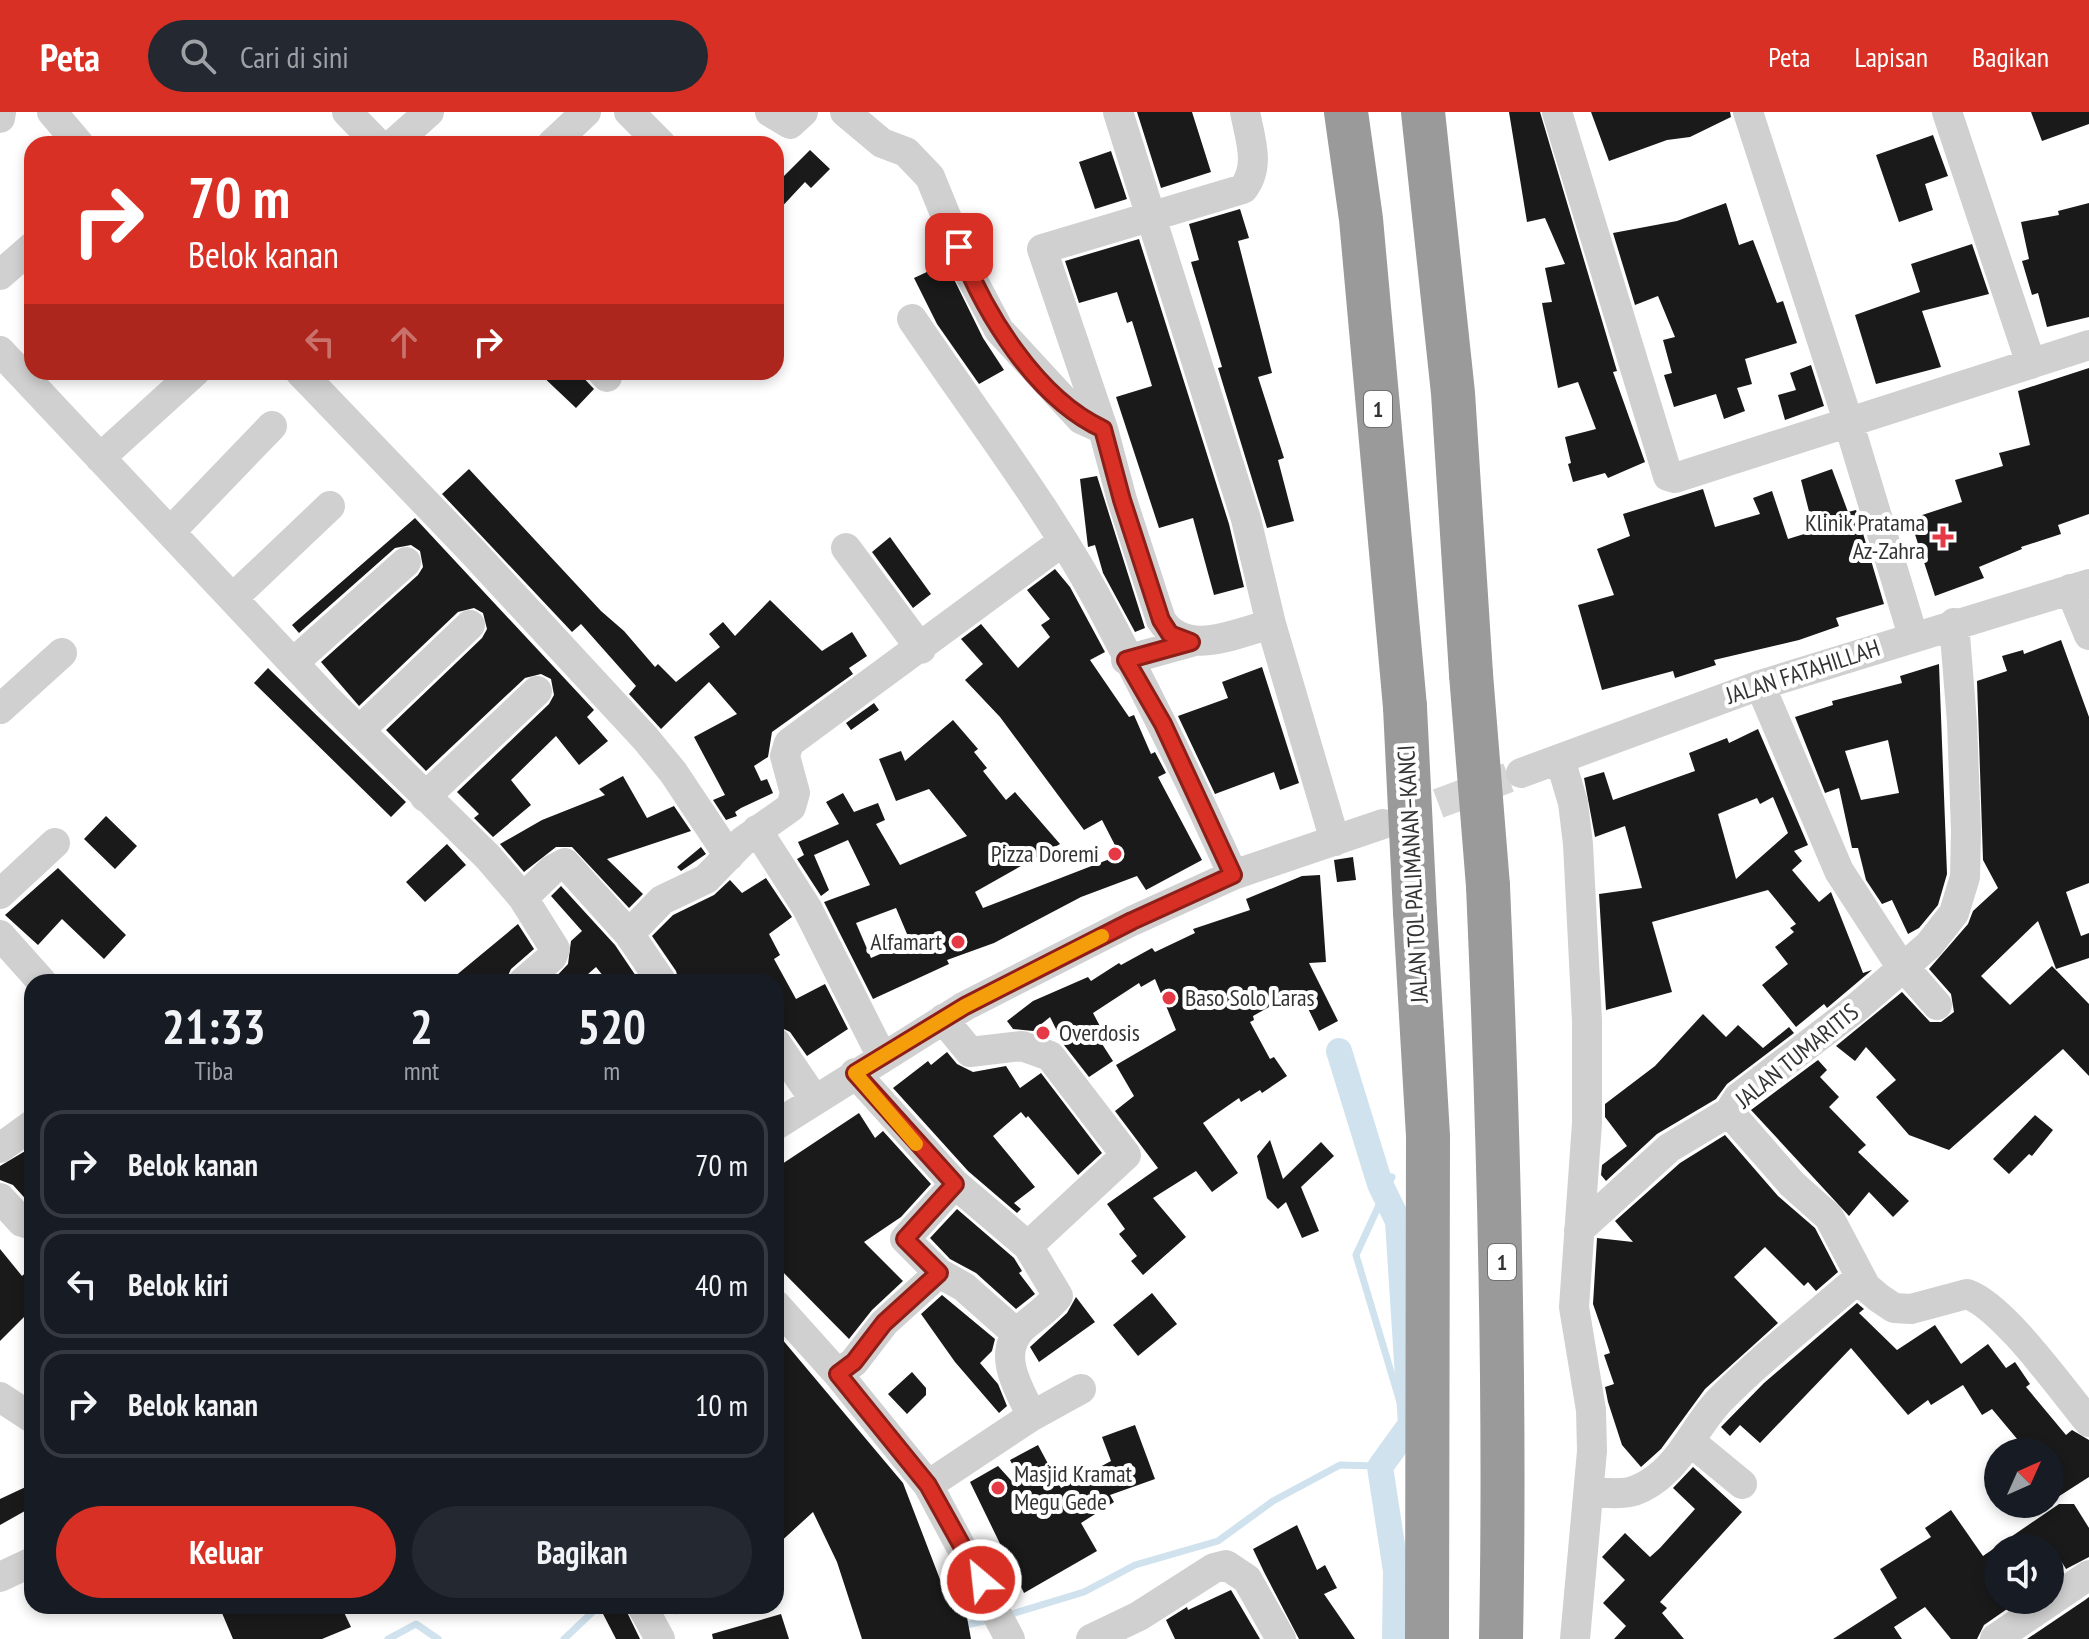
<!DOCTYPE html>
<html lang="id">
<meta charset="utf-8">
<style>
body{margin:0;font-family:"PT Sans Narrow",sans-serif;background:#242831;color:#f1f3f6;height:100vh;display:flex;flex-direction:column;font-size:30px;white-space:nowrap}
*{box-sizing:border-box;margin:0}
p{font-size:26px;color:#9ea1a6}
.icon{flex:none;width:44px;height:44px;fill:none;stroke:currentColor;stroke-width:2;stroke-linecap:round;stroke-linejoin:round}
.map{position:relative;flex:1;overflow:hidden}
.details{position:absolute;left:24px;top:862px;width:760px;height:640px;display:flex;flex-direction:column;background:#171b24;border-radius:24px;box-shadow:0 4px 12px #0003}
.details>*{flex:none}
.top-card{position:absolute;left:24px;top:24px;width:760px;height:244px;border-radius:24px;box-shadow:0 4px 12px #0003;background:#d93025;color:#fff;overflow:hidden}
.needle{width:52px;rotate:45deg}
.buttons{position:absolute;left:1984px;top:1326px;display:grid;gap:16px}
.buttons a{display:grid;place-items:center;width:80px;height:80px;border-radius:50%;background:#171b24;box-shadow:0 4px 12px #0003;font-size:40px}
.pin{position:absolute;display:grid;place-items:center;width:68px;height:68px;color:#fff;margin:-34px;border-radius:16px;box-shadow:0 4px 12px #0006}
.me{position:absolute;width:88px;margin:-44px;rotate:332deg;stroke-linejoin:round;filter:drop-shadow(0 0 6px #0008)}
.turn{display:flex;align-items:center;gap:28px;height:168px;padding:0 32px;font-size:36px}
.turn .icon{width:104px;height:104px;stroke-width:2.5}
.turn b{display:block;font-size:56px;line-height:68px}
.lanes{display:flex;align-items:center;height:76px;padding:0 32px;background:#0003;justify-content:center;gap:40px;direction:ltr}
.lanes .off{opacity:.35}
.eta{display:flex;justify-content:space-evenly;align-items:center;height:136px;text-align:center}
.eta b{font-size:48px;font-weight:700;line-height:56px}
.button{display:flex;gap:16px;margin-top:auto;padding:16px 32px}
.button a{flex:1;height:92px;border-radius:48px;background:#d93025;color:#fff;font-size:32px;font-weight:700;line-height:92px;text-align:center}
.button a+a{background:#242831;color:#f1f3f6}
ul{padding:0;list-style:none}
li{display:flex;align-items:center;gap:24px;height:108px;margin:0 16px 12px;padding:0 16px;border:4px solid #363941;border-radius:24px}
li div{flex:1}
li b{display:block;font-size:30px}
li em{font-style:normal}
header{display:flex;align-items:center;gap:48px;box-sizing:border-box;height:112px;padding:0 40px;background:#d93025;color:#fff}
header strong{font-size:38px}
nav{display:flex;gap:44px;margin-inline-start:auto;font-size:28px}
.search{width:560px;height:72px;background:#242831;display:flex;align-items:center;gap:20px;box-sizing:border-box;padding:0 28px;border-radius:44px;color:#9ea1a6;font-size:30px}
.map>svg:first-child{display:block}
</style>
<header>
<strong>Peta</strong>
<div class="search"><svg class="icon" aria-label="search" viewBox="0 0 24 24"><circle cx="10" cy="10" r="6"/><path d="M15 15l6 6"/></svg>Cari di sini</div>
<nav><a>Peta</a><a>Lapisan</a><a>Bagikan</a></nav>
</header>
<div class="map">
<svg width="2089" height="1527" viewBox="0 0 2089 1527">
<rect width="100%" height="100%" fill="#fff"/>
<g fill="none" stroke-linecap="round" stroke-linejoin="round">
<path stroke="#cfe2ee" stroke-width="7" d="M661,1494L676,1499
M1005,1504L1084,1480L1135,1453L1218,1429L1273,1389L1340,1353L1376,1354L1406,1310L1356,1143L1392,1065
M962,1514L993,1507
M388,1527L416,1512L438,1527
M564,1527L599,1494"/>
<path stroke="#cfe2ee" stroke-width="26" d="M1339,939L1380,1072L1398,1109L1411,1312L1380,1355L1396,1459L1395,1527"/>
</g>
<path fill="#1a1a1a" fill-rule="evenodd" d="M1137,0H1192L1211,60L1161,76Z
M1509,0H1540L1617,259L1613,260L1645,350L1608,366L1605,361L1573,370L1568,352L1571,351L1565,325L1596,317L1578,270L1558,276L1542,191L1552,190L1545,156L1565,152L1545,106L1527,110Z
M1591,0H1730L1731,5L1690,25L1667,28L1609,49Z
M2031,0H2089V12L2042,29Z
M1933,23L1948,64L1925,72L1933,98L1899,110L1876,43Z
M810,38L830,57L811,76L805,70L776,101V72Z
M1111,39L1127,87L1095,97L1079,50Z
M1726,91L1739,133L1753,128L1777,191L1783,189L1797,231L1745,247L1752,272L1737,276L1745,299L1724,307L1716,282L1674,295L1664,263L1672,261L1663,228L1675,225L1658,184L1635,193L1613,121L1677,109Z
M2089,91V205L2047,215L2038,181L2032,183L2022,149L2029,147L2021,110L2059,103L2058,99Z
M1240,97L1249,126L1238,129L1272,261L1258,265L1284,346L1278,348L1294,409L1267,416L1218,256L1222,255L1191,150L1199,148L1189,112Z
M1139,127L1229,412L1244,475L1214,483L1193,406L1159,416L1116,285L1152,274L1132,209L1127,211L1117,180L1079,191L1065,149Z
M1972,132L1989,182L1922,199L1941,255L1876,272L1855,203L1920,180L1911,152Z
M946,151L983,226L1004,258L979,272L937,212L914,166Z
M1811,253L1824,294L1785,308L1778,283L1796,278L1790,261Z
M2089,256V402L2058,413L2061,422L2021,435L2022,437L1979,455L1984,466L1935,484L1910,407L1962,390L1955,368L2003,354L1999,341L2030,333L2018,279Z
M538,260H578L594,277L576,296Z
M469,357L601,499L624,519L655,555L658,552L676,570L720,535L709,522L723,510L735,524L770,488L822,539L852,520L867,544L849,556L853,562L772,620L768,645L754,654L761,669L767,667L773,681L741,696L735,700L737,704L726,708L713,688L725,683L694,625L737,602L709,570L661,617L629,582L636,574L581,512L572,520L442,382Z
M1832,357L1848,400L1856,398L1884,492L1836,506L1839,514L1799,528L1714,548L1716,553L1675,566L1673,559L1602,578L1578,493L1614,483L1597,437L1630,424L1623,402L1703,377L1715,415L1760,402L1753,386L1772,379L1788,427L1814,419L1801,368Z
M1097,364L1145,516L1135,520L1103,461L1095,433L1088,435L1080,367Z
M415,406L594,598L587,605L608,629L579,653L556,624L511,668L531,693L493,725L474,706L479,702L457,680L549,592L554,583L551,567L541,562L525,566L426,659L386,618L482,526L487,517L483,501L474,496L458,500L359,594L321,550L418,463L423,455L420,439L411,433L395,436L299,521L292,513Z
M890,425L931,482L913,496L872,440Z
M1055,457L1070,475L1105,540L1090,548L1129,605L1134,603L1151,642L1155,640L1166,661L1158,665L1202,748L1146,778L1137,764L1081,785L994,831L947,848L949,852L873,887L824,790L870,773L848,728L814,743L829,778L821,784L797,747L804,743L798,730L839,712L826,690L843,681L854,700L878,691L885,708L876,712L900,753L967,724L929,677L896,689L879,647L901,639L905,649L953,608L978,637L974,640L987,656L983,659L1006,688L1015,680L1060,732L975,780L983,796L1120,743L1102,708L1084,718L1000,605L965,568L983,552L961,527L981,512L1018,556L1050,525L1041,513L1050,507L1027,478ZM896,796L910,829L871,846L856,811Z
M2061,528L2089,605V771L2066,780L2081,824L2089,821V846L2056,857L2038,809L1981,864L2010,893L2052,854L2089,892V964L2063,937L1949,1038L1909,1023L1876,985L1896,968L1866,935L1855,949L1836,934L1902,880L1930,910H1941L1954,900L1951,882L1929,857L1968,812L1973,799L1998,776L1983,748L1977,569L2007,559L2002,544L2023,538L2024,542Z
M1939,552L1947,762L1938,793L1919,816L1908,822L1892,788L1882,792L1866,768L1858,736H1852L1839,676L1825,681L1795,605L1833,593L1832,589L1902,571L1900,564ZM1888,628L1899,681L1861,688L1845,639Z
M1262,555L1299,671L1280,678L1274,660L1215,682L1178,604L1228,586L1222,570Z
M268,556L406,690L391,705L254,571Z
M874,591L879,598L851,618L846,611Z
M1758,617L1808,733L1794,739L1802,749L1792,758L1819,790L1831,780L1863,861L1872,858L1827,896L1824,892L1796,915L1762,873L1788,852L1775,835L1794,820L1790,816L1796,812L1768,778L1652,810L1672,880L1606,898L1599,782L1642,776L1625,714L1595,725L1584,666L1604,660L1613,688L1695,659L1689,641L1727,626L1729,631ZM1773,685L1788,721L1736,767L1718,702L1757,686L1760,692Z
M623,664L647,706L674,694L691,719L607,747L643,782L629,796L572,735H556L524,760L500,732L542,708L605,683L599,677Z
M106,704L137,734L115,757L84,727Z
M447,732L466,753L425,790L406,770Z
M701,735L706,742L681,759L677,755Z
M1353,745L1356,768L1337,770L1334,748Z
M58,756L126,823L104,847L62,807L38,833L5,803Z
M1320,763L1326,850L1309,851L1338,909L1319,919L1299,878L1253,904L1254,908L1250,910L1270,947L1274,945L1287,964L1262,981L1260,978L1241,990L1239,986L1203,1011L1238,1061L1212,1080L1196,1059L1153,1086L1186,1125L1143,1163L1131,1149L1137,1144L1119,1122L1125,1117L1107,1092L1158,1056L1115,999L1134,984L1116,953L1176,918L1155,867L1141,875L1139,871L1093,901L1102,918L1095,921L1113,949L1089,965L1064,933L1050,905L1033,919L1013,917L1007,909L1033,889L1088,865L1091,869L1119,851L1121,853L1152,836L1155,840L1195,821L1193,817L1250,798L1246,787L1302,764Z
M766,766L792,805L769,822L780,843L774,847L796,887L825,872L848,917L807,944L790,920L776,913V870H679L676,859L652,824L673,803L714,783L730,768L742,781Z
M561,774L615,833L640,870H608L596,855L579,870H551L568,852L571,829L582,819L551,784Z
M518,812L534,837L511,857L505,870H448Z
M1703,902L1726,925L1738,913L1763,936L1789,915L1794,921L1727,972L1716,987L1657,1022L1606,1069L1601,1063L1602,1053L1627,1034L1605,1005V992L1655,954Z
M947,940L957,952L973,960L1006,954L1020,976L1041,961L1102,1041L1078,1063L1028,1004L1026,1006L1021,1000L993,1024L1035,1075L1014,1091L1021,1097L1017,1101L968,1059L893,976L928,949L931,953Z
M1818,948L1827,958L1820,965L1839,985L1829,995L1866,1033L1858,1040L1909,1089L1893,1105L1869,1080L1849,1104L1751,998Z
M859,1001L875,1026L883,1019L931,1072L901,1105L864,1130L903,1169L872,1198L849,1227L776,1153V1056Z
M2035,1003L2053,1018L2032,1044L2029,1042L2009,1062L1993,1047Z
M1725,1023L1778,1084L1815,1116L1838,1160L1816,1179L1808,1170L1804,1174L1765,1135L1734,1165L1778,1211L1705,1277L1661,1337L1641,1355L1622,1333L1608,1290L1605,1275L1614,1272L1604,1243L1610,1241L1593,1192L1597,1126L1633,1130L1615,1109L1680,1051Z
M1270,1028L1283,1067L1321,1030L1334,1044L1301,1075L1319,1119L1302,1126L1286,1090L1278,1097L1267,1086L1257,1044Z
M32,1035V1094L13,1073L0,1068V1054Z
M957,1097L1014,1146L1022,1159L1019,1161L1035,1182L1016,1197L976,1161L950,1147L930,1126Z
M0,1137L22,1164L32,1155V1197L0,1229Z
M1152,1181L1177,1212L1138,1244L1113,1213Z
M942,1183L995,1227L992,1239L980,1251L998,1272L1007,1294L999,1301L955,1250L921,1202Z
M1076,1185L1095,1210L1039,1250L1030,1235L1067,1201Z
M1857,1191L1864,1197L1859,1201L1897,1238L1935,1213L1961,1252L1988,1232L2006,1256L2015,1250L2030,1272L2026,1275L2066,1323L2072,1318L2089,1328V1365L2050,1390V1340H2028L1992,1297L1982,1303L1963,1273L1931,1293L1928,1288L1908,1303L1851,1236L1760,1331L1740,1313L1730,1324L1721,1315L1764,1271Z
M776,1220L903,1371L941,1470L958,1467L961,1473L971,1527H862L837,1450L813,1400L776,1434Z
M912,1260L926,1276V1283L907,1302L888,1282Z
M1135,1313L1155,1367L1110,1383L1114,1390L1081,1411L1097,1439L1024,1481L970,1370L998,1354L1017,1375L1022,1371L1010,1348L1038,1333L1061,1376L1111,1349L1102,1325Z
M1693,1355L1742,1400L1660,1490L1667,1496L1662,1501L1684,1527H1614L1626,1514L1603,1491L1625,1468L1602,1445L1625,1421L1650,1445L1660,1436L1695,1397L1673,1376Z
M32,1372V1395L0,1413V1387Z
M2059,1392H2074L2089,1416V1445L2066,1457L2053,1436H1998V1488H2020L1984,1513L1977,1527H1951L1925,1495L1894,1515L1902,1527H1833L1897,1486L1880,1457L1931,1425L1925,1416L1951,1398L1983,1444Z
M1297,1413L1317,1458L1325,1453L1337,1476L1324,1482L1355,1527H1299L1264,1460L1253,1437Z
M1231,1478L1260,1527H1175L1166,1508L1187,1495L1188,1498Z
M2089,1485V1527H2027L2085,1488Z
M219,1494H341L351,1515L322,1527H233Z
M614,1494H624L640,1527H616L602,1500Z
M781,1502L789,1527H713L712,1522Z"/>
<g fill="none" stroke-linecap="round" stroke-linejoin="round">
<path stroke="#d6d6d6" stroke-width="30" stroke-dasharray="30 15" stroke-linecap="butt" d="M1396,707L1521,661"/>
<path stroke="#d0d0d0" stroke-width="30" d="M52,0L79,32
M347,0L378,32
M629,0L661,32
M770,0L790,12L803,0
M845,0L882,31L906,40L930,65L970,163L999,218L1081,307L1103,317
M1118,0L1246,407L1271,512L1335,729
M1245,0C1250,27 1261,54 1243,77L1042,137L1103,317L1122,388L1161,508C1185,546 1234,522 1271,512
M1557,0L1668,364L1675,366L2089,233
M1748,0L1849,312L1913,524
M1947,0L2031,252
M0,6L1,0
M393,32L429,0
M552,32L586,0
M0,163L32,135
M912,207C978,305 1053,401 1108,507C1152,591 1194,676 1233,763
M0,239L327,587L488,745L523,786L555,837L552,845L523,870
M300,260L472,439L645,626L673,660L729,744
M602,260L607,265
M100,346L195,260
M171,419L272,314
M846,436L921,537
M2070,477L2089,523
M233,486L330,394
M1954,511L1962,610L1966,719L1965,765L1954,801L1929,833L1856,896L1738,986L1729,1000L1792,1072L1829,1105L1866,1175L1879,1186L1894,1196L1911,1197L1967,1182C2004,1195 2062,1278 2089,1310
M1126,548L1191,530
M293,551L406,450
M1760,573L1839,759L1902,856
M0,597L62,541
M360,618L470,513
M1560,647L1573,691L1578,732L1587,909V1011L1574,1195L1591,1298L1592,1339L1575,1527
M1521,661L1760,573L2089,472
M425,685L537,579
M757,718L807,796L882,945
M0,782L55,731
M523,786L552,758L565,751L629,822L661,869
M629,822L662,788L706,767L743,729L791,695L795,681L785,644L789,631L1062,430
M0,823L42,870
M1904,855L1937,893
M776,931L814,987
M855,961L955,1072
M776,1013L965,894L1132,809L1233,763L1383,712
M0,1036L32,1013
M0,1086L22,1110L32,1113
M1579,1118L1669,1036L1729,1000
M939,1161L964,1175L1017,1222
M776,1193L838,1262L928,1373L1010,1527
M838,1262L854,1250L884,1211L939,1161L905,1127L955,1072L1028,1134L1126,1043L1050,944L1022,934L970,940L943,907
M0,1285L32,1306
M1032,1304L1081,1277
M1691,1330L1742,1372
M928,1373L1032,1304C1020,1279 996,1243 1021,1217C1033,1206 1048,1197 1058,1184L1028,1134
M1589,1380C1618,1381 1631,1386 1657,1366C1684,1345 1696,1314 1718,1290C1762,1245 1813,1206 1860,1165
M0,1465L32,1450
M642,1494L660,1527
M1091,1527L1139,1504L1214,1456L1226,1453L1247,1467L1281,1527
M1995,1527L2089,1463"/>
<path stroke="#9a9a9a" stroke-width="44" d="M1346,0L1361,107L1405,595
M1423,0L1453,281L1471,562
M1488,774C1499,1025 1506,1275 1501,1527
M1415,800L1428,1024L1427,1527"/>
<path stroke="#9a9a9a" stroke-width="44" d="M1471,562L1488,774
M1405,595L1415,800"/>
</g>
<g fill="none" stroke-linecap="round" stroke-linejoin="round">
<defs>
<path id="route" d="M959,135C984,201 1037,287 1103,317L1122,388L1161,508L1170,522L1191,530L1126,548L1163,612L1233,763L1132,809L965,894L855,961L955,1072L905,1127L939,1161L884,1211L854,1250L838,1262L928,1373L981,1468"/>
</defs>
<use href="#route" stroke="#8d1f18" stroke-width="20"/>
<use href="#route" stroke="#d93025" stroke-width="14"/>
<path stroke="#f59e0b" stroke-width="14" d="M916,1032L855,961L965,894L1102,824"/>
</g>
<g fill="#e63946" stroke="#fff" stroke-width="3">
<path d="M1939 413h8v8h8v8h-8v8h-8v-8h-8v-8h8z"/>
<circle cx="1115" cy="742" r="8"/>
<circle cx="958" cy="830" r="8"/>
<circle cx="1169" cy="886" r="8"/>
<circle cx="1043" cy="921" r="8"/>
<circle cx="998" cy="1376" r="8"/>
</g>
<g text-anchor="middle" stroke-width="8" stroke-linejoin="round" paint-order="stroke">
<g fill="#fff" stroke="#707070" stroke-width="2">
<rect x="1364" y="279" width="28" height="36" rx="6"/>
<rect x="1488" y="1132" width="28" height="36" rx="6"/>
</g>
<g font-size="22" font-weight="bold" fill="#333">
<text x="1378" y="305">1</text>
<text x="1502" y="1158">1</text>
</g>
<g font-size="24" fill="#333" stroke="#fff" text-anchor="end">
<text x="1925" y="419">Klinik Pratama<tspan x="1925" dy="28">Az-Zahra</tspan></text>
<text x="1099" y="750">Pizza Doremi</text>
<text x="942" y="838">Alfamart</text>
<text x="1185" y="894" text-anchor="start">Baso Solo Laras</text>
<text x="1059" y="929" text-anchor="start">Overdosis</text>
<text x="1014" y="1370" text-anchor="start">Masjid Kramat<tspan x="1014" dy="28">Megu Gede</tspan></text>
</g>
<g font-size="24" fill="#333" stroke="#fff">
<text transform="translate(1803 560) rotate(-18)" y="8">JALAN FATAHILLAH</text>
<text transform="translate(1413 762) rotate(-93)" y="8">JALAN TOL PALIMANAN–KANCI</text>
<text transform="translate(1797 944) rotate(-39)" y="8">JALAN TUMARITIS</text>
</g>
</g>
</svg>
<div class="buttons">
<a><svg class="needle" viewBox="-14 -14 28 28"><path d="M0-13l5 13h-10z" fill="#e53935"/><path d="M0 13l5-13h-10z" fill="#9ea1a6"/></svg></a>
<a><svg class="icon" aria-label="sound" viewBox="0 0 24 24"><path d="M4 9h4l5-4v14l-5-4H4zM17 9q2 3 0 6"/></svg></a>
</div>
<div class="pin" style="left:959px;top:135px;background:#d93025"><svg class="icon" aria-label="arrive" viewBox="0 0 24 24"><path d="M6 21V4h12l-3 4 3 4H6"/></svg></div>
<svg class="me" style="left:981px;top:1468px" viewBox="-20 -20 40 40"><circle r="17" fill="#d93025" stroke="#fff" stroke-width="3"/><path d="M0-11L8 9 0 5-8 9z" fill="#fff"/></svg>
<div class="top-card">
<div class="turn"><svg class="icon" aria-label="right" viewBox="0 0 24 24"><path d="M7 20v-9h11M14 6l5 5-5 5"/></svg><div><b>70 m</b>Belok kanan</div></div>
<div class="lanes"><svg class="icon off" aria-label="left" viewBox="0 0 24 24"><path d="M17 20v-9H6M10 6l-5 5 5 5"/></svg><svg class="icon off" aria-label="ahead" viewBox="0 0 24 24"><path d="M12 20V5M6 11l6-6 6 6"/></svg><svg class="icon" aria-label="right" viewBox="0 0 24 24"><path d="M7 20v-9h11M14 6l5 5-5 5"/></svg></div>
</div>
<section class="details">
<div class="eta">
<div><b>21:33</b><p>Tiba</p></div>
<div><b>2</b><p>mnt</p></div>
<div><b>520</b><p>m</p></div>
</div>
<ul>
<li><svg class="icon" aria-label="right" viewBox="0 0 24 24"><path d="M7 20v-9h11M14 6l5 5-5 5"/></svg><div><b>Belok kanan</b></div><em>70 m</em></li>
<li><svg class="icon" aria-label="left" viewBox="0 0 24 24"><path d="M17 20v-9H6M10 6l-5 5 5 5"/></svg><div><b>Belok kiri</b></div><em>40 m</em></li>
<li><svg class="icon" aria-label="right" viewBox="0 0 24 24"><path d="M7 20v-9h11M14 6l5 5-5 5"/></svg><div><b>Belok kanan</b></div><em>10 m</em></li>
</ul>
<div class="button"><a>Keluar</a><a>Bagikan</a></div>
</section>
</div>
